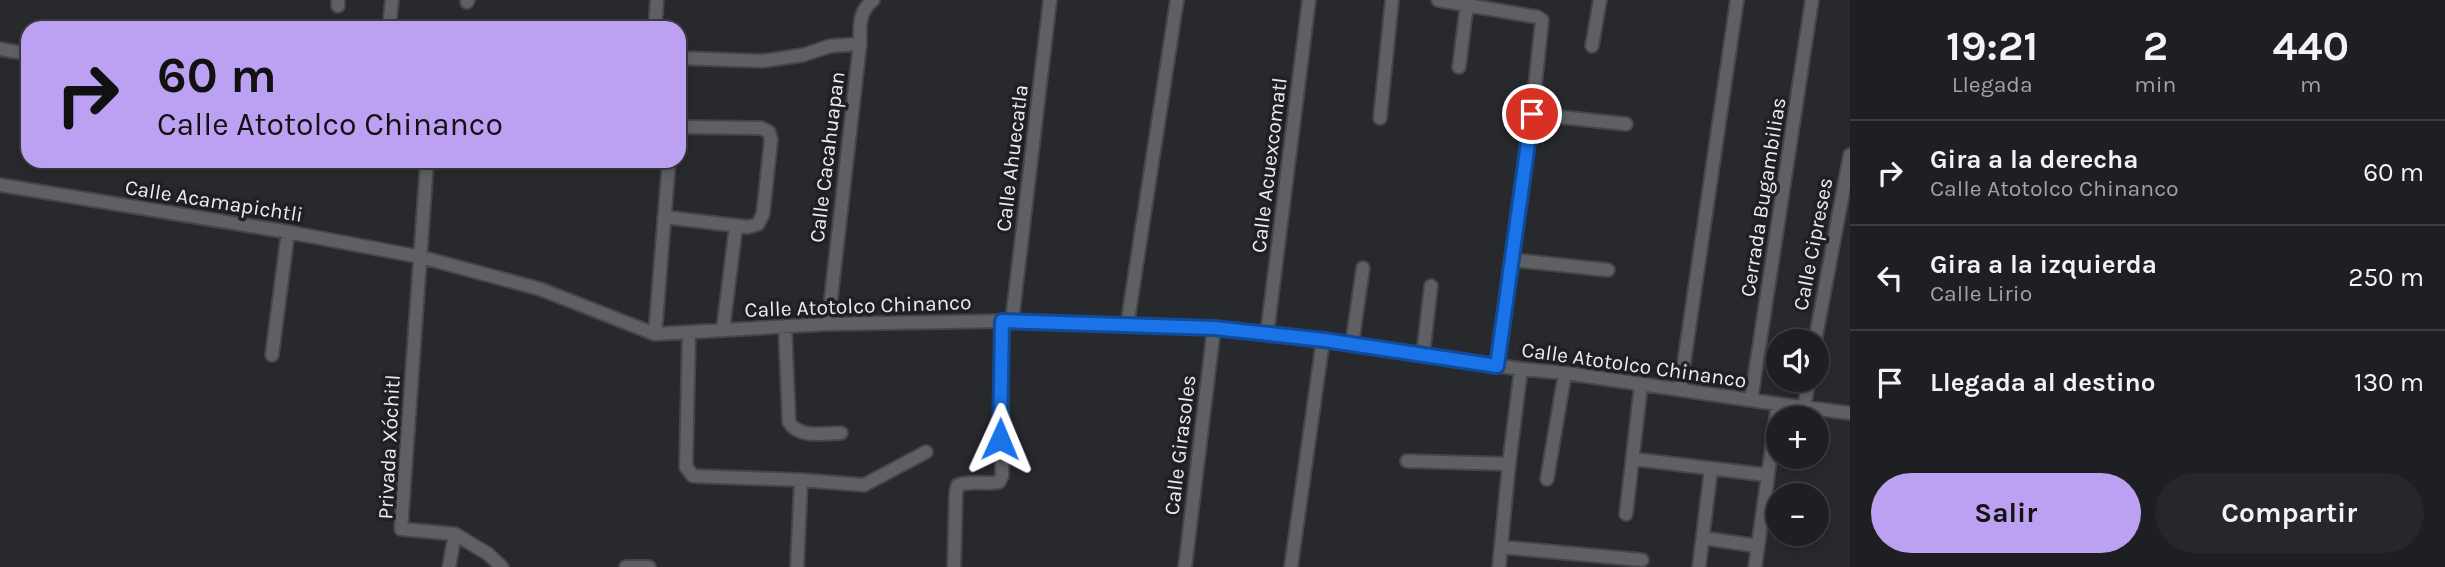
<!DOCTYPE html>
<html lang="es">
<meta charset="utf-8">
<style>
body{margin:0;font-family:Karla,sans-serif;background:#26272a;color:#f1f3f6;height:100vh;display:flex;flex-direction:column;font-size:26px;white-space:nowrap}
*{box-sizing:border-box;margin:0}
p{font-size:23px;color:#a1a2a5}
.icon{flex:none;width:38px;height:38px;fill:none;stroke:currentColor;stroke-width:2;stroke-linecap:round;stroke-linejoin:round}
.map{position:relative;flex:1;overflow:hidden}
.sheet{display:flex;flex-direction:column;background:#1e1f22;width:595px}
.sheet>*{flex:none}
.guide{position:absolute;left:21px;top:21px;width:665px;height:147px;border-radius:21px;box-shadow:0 4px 10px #0003,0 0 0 2px #3c3d40;background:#bca0f2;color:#111;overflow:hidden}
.tools{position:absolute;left:1766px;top:329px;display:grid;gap:14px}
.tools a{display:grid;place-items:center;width:63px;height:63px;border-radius:50%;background:#1e1f22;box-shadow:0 4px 10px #0003,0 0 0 2px #3c3d40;font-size:35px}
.pin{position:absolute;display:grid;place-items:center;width:60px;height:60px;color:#fff;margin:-30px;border:4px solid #fff;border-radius:50%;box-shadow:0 2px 7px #0007}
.me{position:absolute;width:77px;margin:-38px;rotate:1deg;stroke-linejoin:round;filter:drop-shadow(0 0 5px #0008)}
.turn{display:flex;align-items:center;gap:24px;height:147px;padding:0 21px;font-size:32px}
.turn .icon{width:91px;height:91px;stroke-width:2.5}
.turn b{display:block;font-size:49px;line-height:60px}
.eta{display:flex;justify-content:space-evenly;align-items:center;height:119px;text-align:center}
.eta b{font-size:42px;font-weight:700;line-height:49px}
.cta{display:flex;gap:14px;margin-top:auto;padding:14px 21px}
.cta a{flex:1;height:80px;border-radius:42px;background:#bca0f2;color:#111;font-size:28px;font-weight:700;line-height:80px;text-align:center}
.cta a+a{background:#26272a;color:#f1f3f6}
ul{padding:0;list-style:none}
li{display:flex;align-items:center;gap:21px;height:105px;padding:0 21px;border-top:2px solid #3c3d40}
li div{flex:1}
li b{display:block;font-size:26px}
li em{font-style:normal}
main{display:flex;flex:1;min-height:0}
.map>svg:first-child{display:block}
</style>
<main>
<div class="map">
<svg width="1850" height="567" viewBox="0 0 1850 567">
<rect width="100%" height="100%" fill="#28292d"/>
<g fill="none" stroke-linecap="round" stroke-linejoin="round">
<defs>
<path id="minor" d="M1438,0L1537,17L1542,20L1532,114L1497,366
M467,2L468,0
M338,6V0
M389,28L392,0
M655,28L657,0
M1592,46L1600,0
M0,49L28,54
M679,58L762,61L803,55L830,46L860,44
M1459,67L1467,4
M1532,114L1626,124
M1380,118L1392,0
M427,161L401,529L455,534L488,554L502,567
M0,185L288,232L421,257L540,289L655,334L828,324L1002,321L1214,328L1323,340L1521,369L1565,373L1778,404L1850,413
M664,217L748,227L758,224L763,214L771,140L769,132L761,128L679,127
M1513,260L1608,270
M1012,321L1050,0
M828,324L860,44C860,25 858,13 873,0
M785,326L789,422C799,439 824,433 841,433
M1127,326L1177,0
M723,329L736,226
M689,333L686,467L693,476L801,480L864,485L926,452
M655,334L669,161
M1267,334L1309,0
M1815,341L1850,155
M1352,344L1363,268
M272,355L288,232
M1423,355L1431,286
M1680,390L1737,0
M1751,400L1812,0
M1804,407L1809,380
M1633,459L1767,475
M1407,461L1509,464
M1547,479L1565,373
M1626,514L1641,385
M1703,538L1758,546
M1501,547L1642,560
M449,567L455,534
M626,567H649
M797,567L801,480
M954,567L956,492L958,485C971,480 985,485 999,482L1002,476V321
M1185,567L1214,328
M1291,567L1323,340
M1499,567L1509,464L1521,369
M1699,567L1711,469
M1755,567L1778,404"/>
</defs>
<use href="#minor" stroke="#454649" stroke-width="16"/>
<use href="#minor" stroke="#5e6063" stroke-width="12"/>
</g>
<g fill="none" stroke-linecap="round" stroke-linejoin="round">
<defs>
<path id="route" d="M1000,439L1002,321L1214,328L1324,340L1497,366L1532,114"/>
</defs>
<use href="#route" stroke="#114b97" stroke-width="18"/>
<use href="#route" stroke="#1a73e8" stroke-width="12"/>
</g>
<g text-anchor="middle" stroke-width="7" stroke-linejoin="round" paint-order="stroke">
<g font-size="21" fill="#ebecee" stroke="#1e2023">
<text transform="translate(827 157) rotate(-83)" y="7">Calle Cacahuapan</text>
<text transform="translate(1012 158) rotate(-83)" y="7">Calle Ahuecatla</text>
<text transform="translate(1269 165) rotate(-83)" y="7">Calle Acuexcomatl</text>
<text transform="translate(1763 197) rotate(-81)" y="7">Cerrada Bugambilias</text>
<text transform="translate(214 201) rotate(9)" y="7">Calle Acamapichtli</text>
<text transform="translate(1813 244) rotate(-79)" y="7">Calle Cipreses</text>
<text transform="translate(858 306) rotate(-2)" y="7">Calle Atotolco Chinanco</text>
<text transform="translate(1634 365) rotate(8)" y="7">Calle Atotolco Chinanco</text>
<text transform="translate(1180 445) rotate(-83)" y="7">Calle Girasoles</text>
<text transform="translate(389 447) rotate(-87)" y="7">Privada Xóchitl</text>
</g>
</g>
</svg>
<div class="tools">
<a><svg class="icon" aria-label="sound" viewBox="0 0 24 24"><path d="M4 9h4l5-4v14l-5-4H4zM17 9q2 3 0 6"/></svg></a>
<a>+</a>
<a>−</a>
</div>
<div class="pin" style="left:1532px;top:114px;background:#d93025"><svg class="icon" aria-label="arrive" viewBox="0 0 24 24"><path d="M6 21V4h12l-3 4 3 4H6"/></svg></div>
<svg class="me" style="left:1000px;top:439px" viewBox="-20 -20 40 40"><path d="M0-17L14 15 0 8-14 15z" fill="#1a73e8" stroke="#fff" stroke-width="4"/></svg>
<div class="guide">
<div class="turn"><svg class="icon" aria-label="right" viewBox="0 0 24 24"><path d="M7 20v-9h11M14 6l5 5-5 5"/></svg><div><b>60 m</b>Calle Atotolco Chinanco</div></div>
</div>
</div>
<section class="sheet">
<div class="eta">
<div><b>19:21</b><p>Llegada</p></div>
<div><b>2</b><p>min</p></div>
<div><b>440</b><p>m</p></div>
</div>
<ul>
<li><svg class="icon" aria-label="right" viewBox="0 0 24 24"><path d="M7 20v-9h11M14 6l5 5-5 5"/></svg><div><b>Gira a la derecha</b><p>Calle Atotolco Chinanco</p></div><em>60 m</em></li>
<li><svg class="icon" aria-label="left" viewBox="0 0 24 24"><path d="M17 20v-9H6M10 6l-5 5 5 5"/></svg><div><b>Gira a la izquierda</b><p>Calle Lirio</p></div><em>250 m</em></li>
<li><svg class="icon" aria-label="arrive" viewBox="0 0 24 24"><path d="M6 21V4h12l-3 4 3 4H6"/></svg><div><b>Llegada al destino</b></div><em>130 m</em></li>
</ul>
<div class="cta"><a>Salir</a><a>Compartir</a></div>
</section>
</main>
